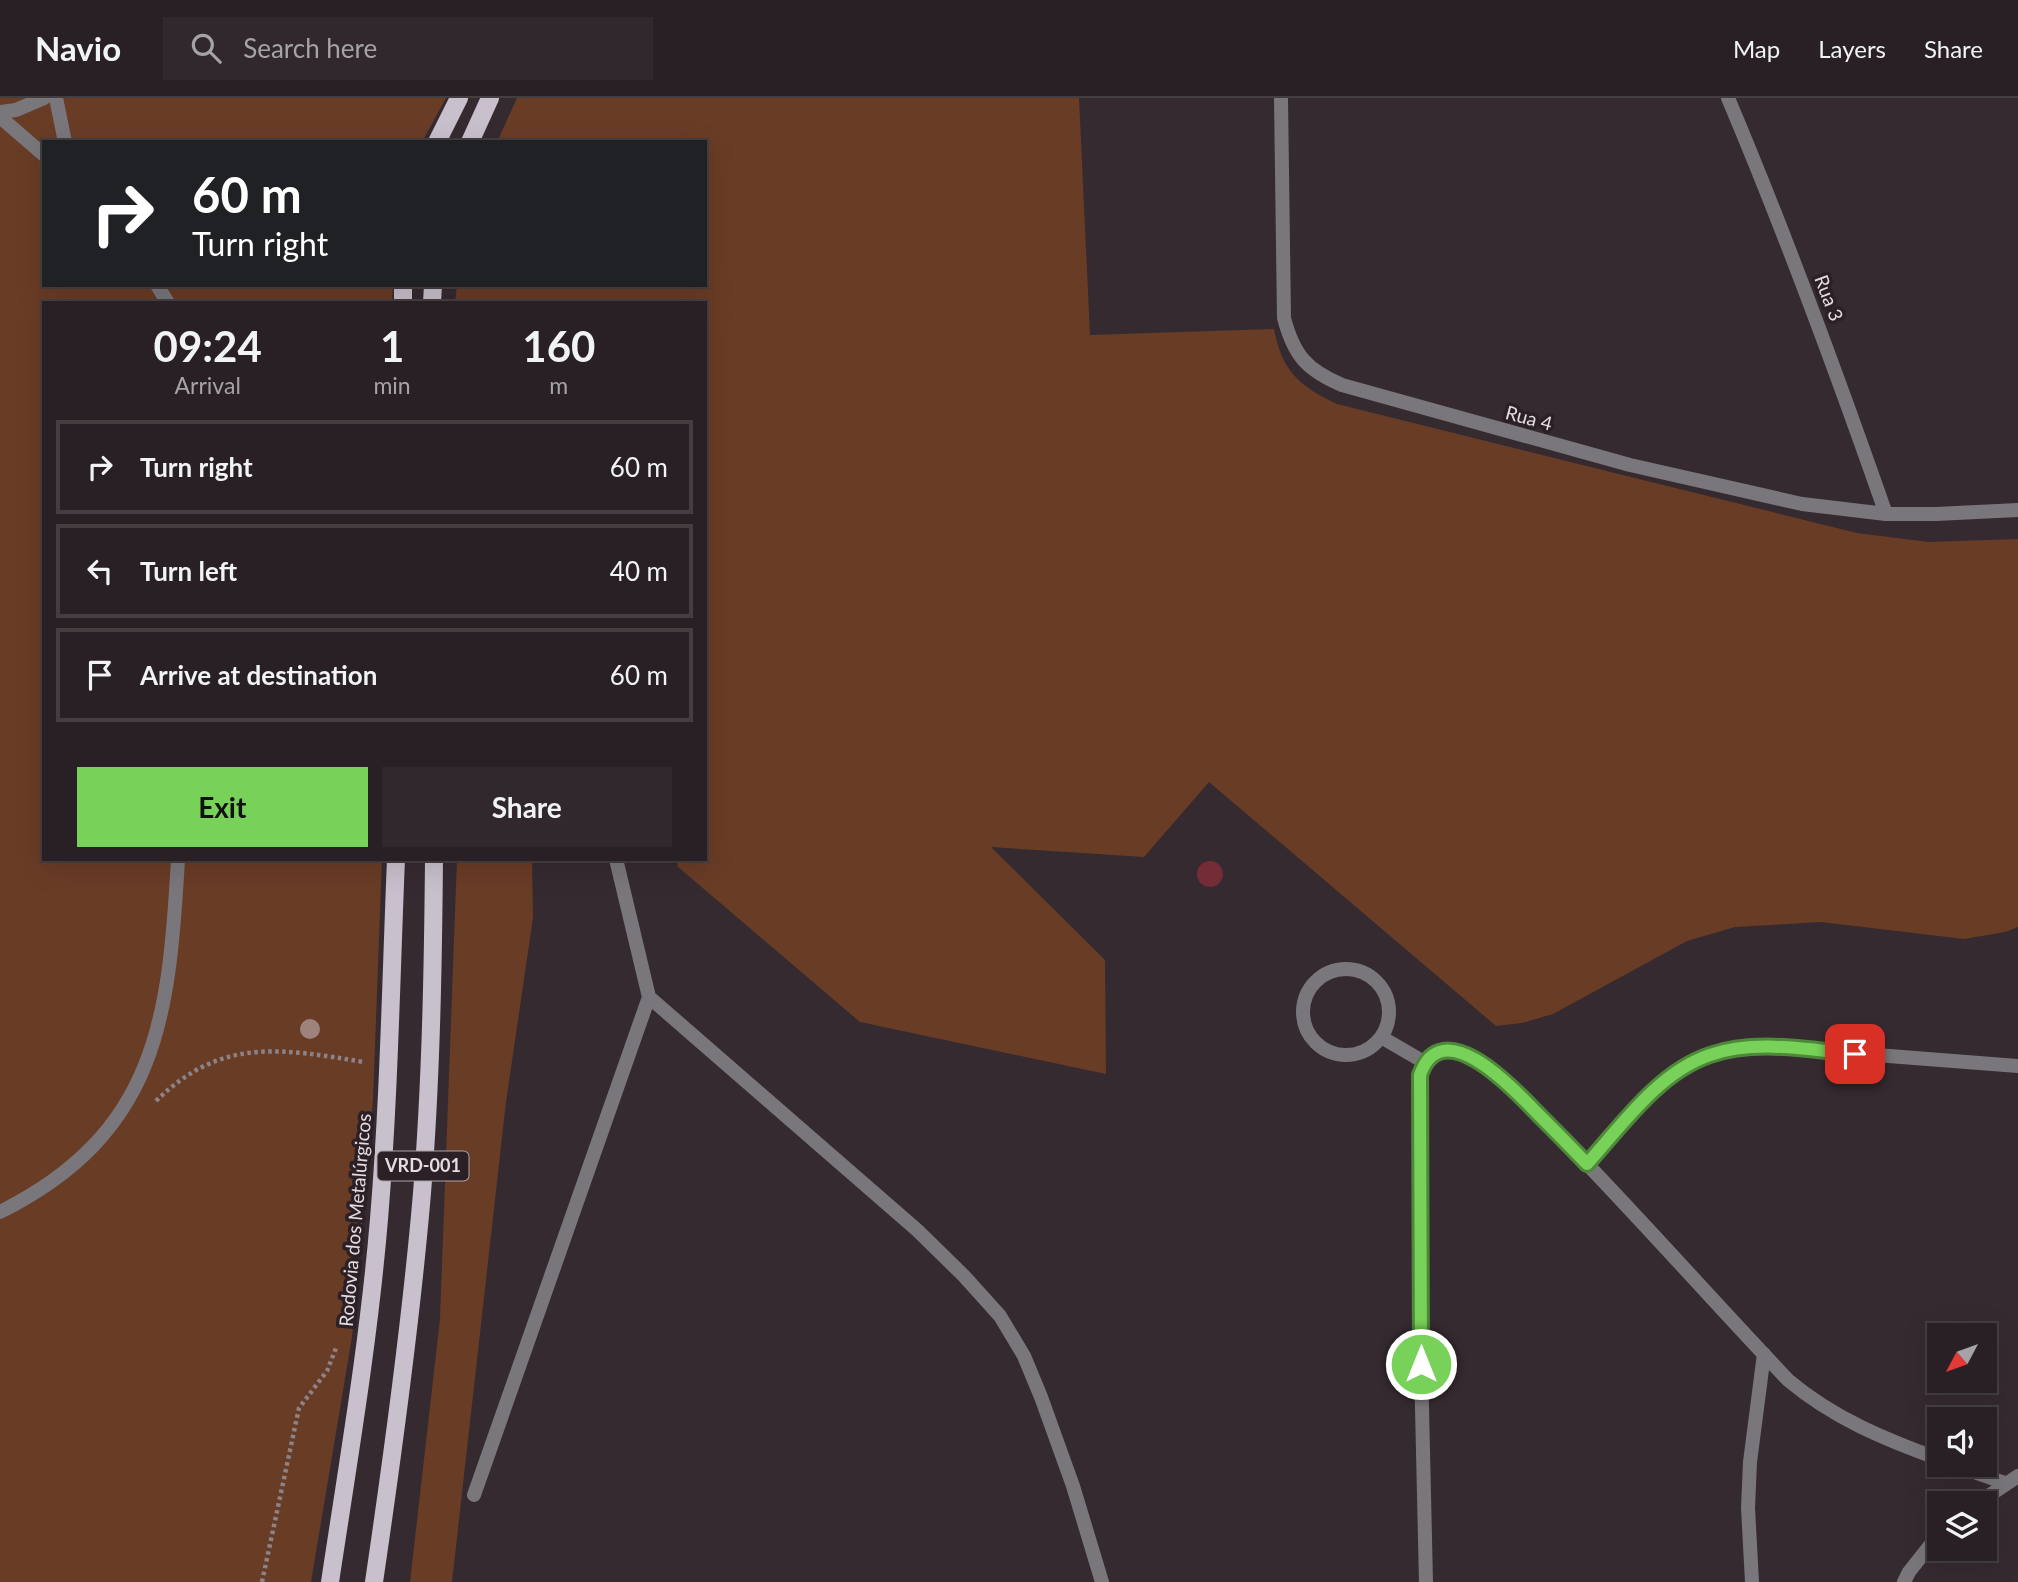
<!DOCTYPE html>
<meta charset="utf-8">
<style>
body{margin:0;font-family:Lato,sans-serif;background:#30282c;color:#f1f3f6;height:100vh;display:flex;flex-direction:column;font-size:26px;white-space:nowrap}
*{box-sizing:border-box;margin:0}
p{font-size:23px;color:#a5a3a6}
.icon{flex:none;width:38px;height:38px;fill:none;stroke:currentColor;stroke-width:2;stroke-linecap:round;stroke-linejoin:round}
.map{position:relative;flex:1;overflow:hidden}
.side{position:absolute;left:42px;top:203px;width:665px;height:560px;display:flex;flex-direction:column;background:#282024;border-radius:0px;box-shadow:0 7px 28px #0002,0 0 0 2px #443e41}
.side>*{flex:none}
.guide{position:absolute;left:42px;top:42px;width:665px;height:147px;border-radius:0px;box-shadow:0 7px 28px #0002,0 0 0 2px #443e41;background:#202124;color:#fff;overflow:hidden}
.needle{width:46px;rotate:229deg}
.buttons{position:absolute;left:1927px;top:1225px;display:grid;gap:14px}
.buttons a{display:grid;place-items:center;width:70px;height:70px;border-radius:0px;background:#282024;box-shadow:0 7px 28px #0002,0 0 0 2px #443e41;font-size:35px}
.pin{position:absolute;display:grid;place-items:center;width:60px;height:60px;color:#fff;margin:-30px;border-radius:14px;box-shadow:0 4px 10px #0006}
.me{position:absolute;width:77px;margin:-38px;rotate:0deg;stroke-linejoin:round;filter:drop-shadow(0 0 5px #0008)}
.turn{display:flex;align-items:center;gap:24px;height:147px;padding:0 35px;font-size:32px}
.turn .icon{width:91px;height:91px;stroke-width:2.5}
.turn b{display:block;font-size:49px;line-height:60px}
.eta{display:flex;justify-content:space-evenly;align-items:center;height:119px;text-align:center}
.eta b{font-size:42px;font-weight:700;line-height:49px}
.cta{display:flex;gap:14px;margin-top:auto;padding:14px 35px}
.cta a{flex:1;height:80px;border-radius:0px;background:#78d158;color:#111;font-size:28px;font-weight:700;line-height:80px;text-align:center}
.cta a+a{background:#30282c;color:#f1f3f6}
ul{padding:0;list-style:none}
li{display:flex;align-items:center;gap:21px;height:94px;margin:0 14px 10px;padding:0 21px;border:4px solid #443e41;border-radius:0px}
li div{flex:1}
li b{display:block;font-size:26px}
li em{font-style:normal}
header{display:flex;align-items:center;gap:42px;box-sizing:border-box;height:98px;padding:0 35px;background:#282024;border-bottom:2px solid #443e41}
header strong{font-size:33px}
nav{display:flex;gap:38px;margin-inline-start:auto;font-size:24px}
.search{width:490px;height:63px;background:#30282c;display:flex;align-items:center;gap:18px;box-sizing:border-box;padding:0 24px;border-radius:0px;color:#a5a3a6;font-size:26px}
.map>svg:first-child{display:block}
</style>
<header>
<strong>Navio</strong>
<div class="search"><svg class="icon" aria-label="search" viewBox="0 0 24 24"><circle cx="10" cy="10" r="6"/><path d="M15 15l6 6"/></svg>Search here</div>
<nav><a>Map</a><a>Layers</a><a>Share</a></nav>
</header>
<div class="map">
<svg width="2018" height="1484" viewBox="0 0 2018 1484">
<rect width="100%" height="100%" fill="#352a30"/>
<path fill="#693c26" d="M0,0H446L422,44H44V187H393L392,205H44V761H382L373,1001L352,1239L311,1484H0Z
M517,0H1079L1090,237L1274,231C1282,273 1299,288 1337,306L1857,435L1929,444L2018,441V829L2005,834L1964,841L1821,824L1735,829L1687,843L1553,916L1522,925L1496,928L1209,684L1144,759L991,749L1105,862L1106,976L860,924L678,769L676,761H705V205H455L457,187H705V44H497Z
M457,761H532L533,820L506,1004L452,1484H410L440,1221Z"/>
<path fill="#742d36" d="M1197 776a13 13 0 1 1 26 0a13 13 0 1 1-26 0Z"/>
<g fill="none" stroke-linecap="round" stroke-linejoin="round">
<path stroke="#8c8388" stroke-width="4.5" stroke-dasharray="3.5 3.5" stroke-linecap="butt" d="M156,1003C222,938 283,951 364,964
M262,1484L299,1310L327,1273L336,1250"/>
<path stroke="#7a777c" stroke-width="14" d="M56,0L65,44
M0,14L16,12L44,0
M0,19L44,57
M157,187L168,205
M0,1114C158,1035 169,920 178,761"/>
<path stroke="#7a777c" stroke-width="14" d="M1281,0L1284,220C1294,258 1307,272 1342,287L1630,367L1802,406L1886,416H1936L2018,412
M1728,0C1786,137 1837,276 1886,416
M616,761L649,899L917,1132L964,1178L1000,1218L1024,1258L1041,1299L1073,1388L1102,1484
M1303 914a43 43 0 1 1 86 0a43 43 0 1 1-86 0Z
M1381,939L1424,964
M1587,1066C1620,1029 1664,969 1713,956C1733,951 1753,950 1773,949L2018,968
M1954,1367L2005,1385
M474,1397L649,899
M1978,1405L2018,1378
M1426,1484L1421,1266L1420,977C1427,956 1444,948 1466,957C1505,974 1533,1011 1562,1040C1639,1119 1712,1202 1788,1282C1833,1320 1884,1341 1939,1361
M1752,1484L1748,1410L1750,1364L1764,1256
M1904,1484L1909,1474L1939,1436"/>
<path stroke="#c8c0cc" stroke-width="18" d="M437,44L459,0
M470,44L490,0
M403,205V187
M432,205L433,187
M330,1484C348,1365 369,1242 379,1121C389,1001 391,881 396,761
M374,1484C393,1355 411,1225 422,1095C431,984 433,872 434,761"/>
</g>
<circle fill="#9e837c" cx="310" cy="931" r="10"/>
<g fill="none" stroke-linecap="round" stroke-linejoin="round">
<defs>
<path id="route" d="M1421,1266L1420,977C1442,913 1515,992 1538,1016C1554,1032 1571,1049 1587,1066C1622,1027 1659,974 1710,957C1755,941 1809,952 1855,956"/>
</defs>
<use href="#route" stroke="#4e8839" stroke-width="18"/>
<use href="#route" stroke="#78d158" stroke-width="12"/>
</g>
<g text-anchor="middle" stroke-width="7" stroke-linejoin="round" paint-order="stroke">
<rect fill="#2b2026" stroke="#aca4a9" stroke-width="2" x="377.5" y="1053.5" width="91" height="29" rx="5"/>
<g font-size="18" font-weight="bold" fill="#e4dde1">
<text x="423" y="1074">VRD-001</text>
</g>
<g font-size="19" fill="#e4dde1" stroke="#2b2026">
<text transform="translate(1829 200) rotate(69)" y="7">Rua 3</text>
<text transform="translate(1529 320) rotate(15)" y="7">Rua 4</text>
<text transform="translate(355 1122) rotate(-85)" y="7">Rodovia dos Metalúrgicos</text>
</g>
</g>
</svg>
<div class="buttons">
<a><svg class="needle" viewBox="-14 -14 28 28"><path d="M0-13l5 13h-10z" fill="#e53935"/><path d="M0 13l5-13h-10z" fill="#a5a3a6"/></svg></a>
<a><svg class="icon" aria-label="sound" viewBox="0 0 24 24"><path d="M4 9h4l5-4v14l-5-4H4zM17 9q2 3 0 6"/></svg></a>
<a><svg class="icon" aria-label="layers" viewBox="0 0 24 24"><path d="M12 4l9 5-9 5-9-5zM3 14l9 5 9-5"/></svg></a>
</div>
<div class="pin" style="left:1855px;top:956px;background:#d93025"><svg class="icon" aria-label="arrive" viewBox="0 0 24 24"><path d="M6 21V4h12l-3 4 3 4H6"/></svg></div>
<svg class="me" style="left:1421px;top:1266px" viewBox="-20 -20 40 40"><circle r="17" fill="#78d158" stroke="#fff" stroke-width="3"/><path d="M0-11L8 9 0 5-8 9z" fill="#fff"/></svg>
<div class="guide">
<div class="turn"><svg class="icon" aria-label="right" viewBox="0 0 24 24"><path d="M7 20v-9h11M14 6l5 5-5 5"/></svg><div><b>60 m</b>Turn right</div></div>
</div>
<section class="side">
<div class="eta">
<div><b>09:24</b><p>Arrival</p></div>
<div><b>1</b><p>min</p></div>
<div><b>160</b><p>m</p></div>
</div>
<ul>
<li><svg class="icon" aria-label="right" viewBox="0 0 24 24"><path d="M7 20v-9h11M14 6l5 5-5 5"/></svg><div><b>Turn right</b></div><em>60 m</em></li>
<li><svg class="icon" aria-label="left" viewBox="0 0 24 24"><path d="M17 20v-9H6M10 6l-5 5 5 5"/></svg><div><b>Turn left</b></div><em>40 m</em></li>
<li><svg class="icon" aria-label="arrive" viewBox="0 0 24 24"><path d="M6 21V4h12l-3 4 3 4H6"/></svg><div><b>Arrive at destination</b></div><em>60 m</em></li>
</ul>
<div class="cta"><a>Exit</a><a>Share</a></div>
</section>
</div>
